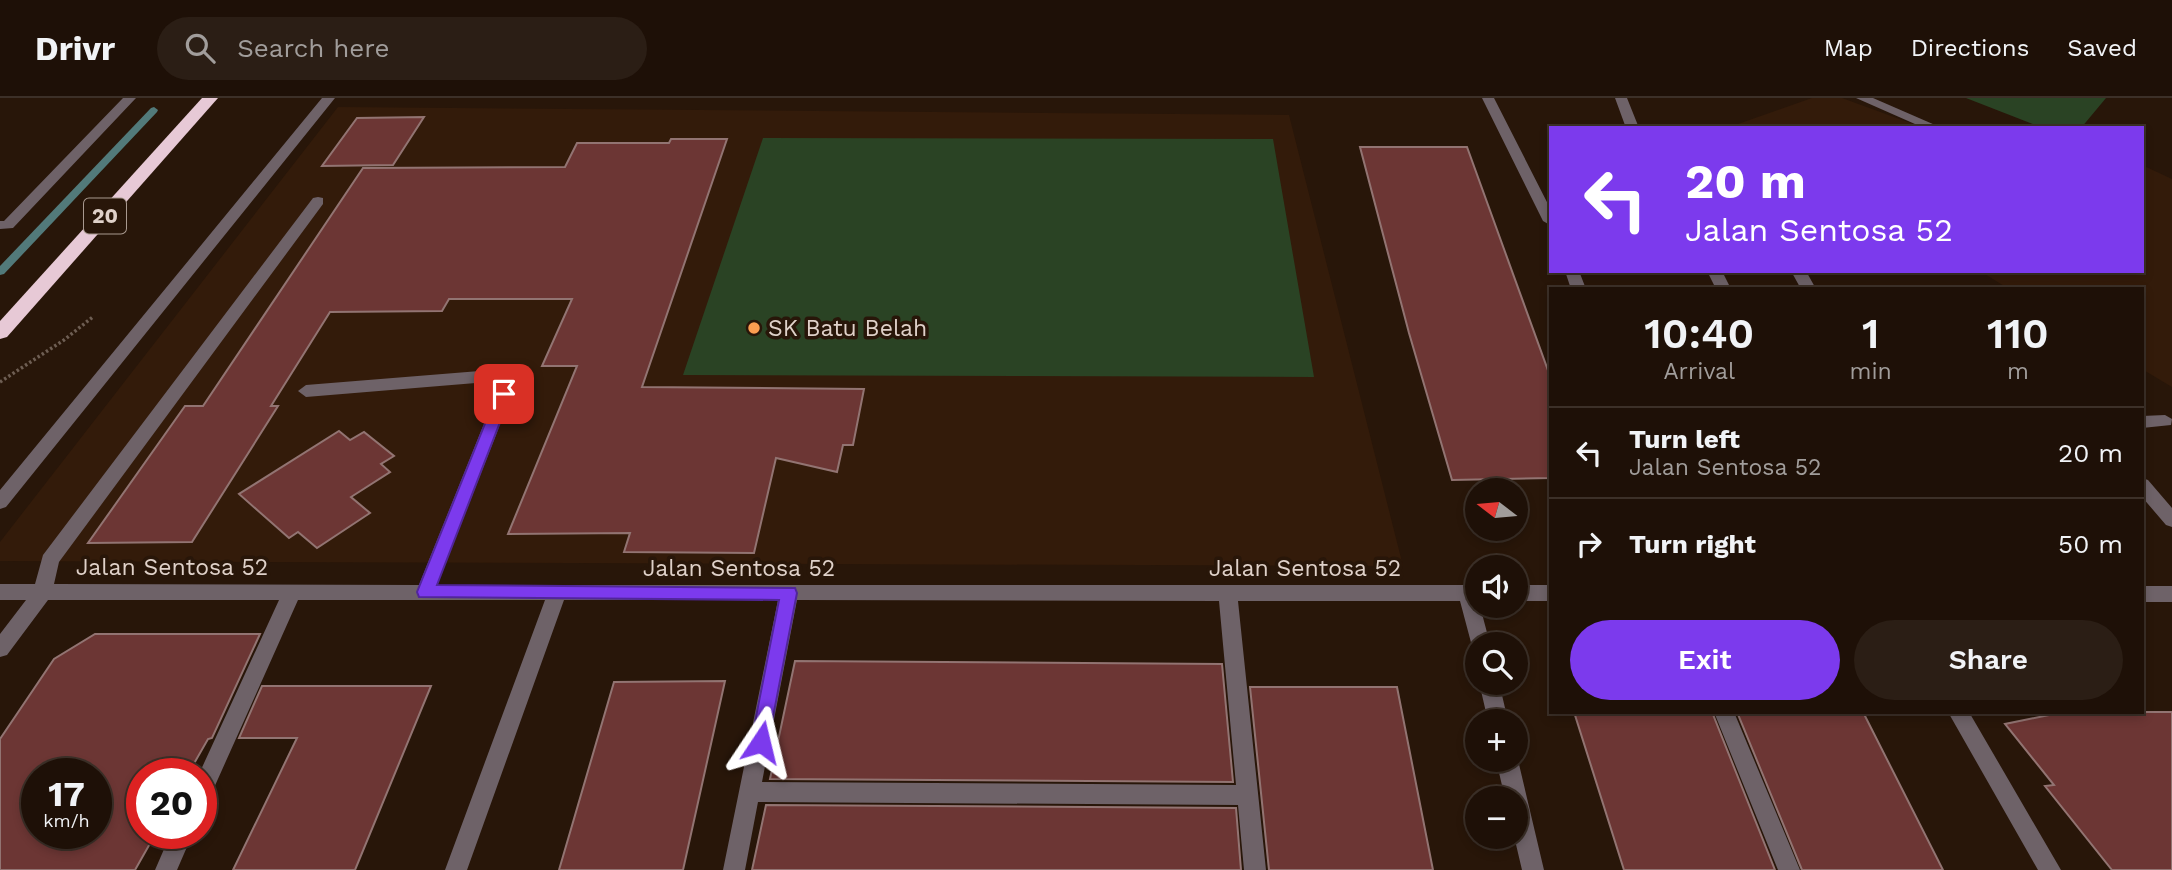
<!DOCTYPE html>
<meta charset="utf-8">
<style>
body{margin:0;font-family:"Work Sans",sans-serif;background:#2b1e15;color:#f1f3f6;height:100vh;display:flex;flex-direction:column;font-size:26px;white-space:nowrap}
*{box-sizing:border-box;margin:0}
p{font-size:23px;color:#a19d9b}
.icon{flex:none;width:38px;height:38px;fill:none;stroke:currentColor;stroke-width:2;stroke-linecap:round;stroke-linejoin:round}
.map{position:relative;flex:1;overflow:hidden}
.panel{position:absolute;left:1549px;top:189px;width:595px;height:427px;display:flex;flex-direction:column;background:#1e1007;border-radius:0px;box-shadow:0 4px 10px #0003,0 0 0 2px #3c3028}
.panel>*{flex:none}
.guide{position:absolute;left:1549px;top:28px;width:595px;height:147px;border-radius:0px;box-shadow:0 4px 10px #0003,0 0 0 2px #3c3028;background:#7c3aed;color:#fff;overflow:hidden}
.needle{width:46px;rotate:286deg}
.tools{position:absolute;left:1465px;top:380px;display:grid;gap:14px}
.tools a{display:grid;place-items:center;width:63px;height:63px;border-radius:50%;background:#1e1007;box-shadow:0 4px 10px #0003,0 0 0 2px #3c3028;font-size:35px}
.speed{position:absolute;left:21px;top:660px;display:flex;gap:14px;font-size:35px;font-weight:700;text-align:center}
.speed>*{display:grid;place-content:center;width:91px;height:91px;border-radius:50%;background:#1e1007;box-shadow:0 4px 10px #0003,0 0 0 2px #3c3028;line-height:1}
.speed small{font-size:18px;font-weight:400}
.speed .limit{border:10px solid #d22;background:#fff;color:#111}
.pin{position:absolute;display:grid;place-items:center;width:60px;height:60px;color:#fff;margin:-30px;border-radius:14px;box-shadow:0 4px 10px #0006}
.me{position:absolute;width:77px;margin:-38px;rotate:10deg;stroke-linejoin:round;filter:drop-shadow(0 0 5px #0008)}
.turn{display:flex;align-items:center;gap:24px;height:147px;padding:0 21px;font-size:32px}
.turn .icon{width:91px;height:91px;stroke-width:2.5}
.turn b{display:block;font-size:49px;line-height:60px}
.eta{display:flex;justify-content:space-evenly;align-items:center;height:119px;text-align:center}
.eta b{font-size:42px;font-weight:600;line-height:49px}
.action{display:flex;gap:14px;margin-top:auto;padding:14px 21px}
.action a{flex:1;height:80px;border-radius:42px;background:#7c3aed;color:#fff;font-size:28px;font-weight:600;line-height:80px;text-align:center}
.action a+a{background:#2b1e15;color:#f1f3f6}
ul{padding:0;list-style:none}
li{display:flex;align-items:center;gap:21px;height:91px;padding:0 21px;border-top:2px solid #3c3028}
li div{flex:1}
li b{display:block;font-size:26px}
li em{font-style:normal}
header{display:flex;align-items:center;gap:42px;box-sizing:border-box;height:98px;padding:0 35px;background:#1e1007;border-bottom:2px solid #3c3028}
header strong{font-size:33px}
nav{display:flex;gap:38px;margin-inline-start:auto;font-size:24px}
.search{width:490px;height:63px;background:#2b1e15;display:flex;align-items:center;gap:18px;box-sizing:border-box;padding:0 24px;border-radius:38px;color:#a19d9b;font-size:26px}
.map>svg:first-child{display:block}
</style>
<header>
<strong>Drivr</strong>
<div class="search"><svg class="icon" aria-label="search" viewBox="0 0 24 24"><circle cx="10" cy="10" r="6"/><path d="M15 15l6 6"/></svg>Search here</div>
<nav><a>Map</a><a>Directions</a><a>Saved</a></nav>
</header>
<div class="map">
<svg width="2172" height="772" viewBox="0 0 2172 772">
<rect width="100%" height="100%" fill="#281609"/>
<path fill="#331b0a" d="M1812,0H1842L1924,30H1744L1738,26Z
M338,9L1289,17L1403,468L0,463V444Z
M2142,67L2172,81V289L2142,271V191H2009L1980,173H2142Z"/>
<path fill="#2a4324" d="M1966,0H2106L2081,30H2043Z
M763,40L1273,41L1314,279L683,277Z"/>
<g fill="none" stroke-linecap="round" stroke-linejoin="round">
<path fill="#527a7a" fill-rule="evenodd" d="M154,9L158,12L157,14L4,176L0,177V168L151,10Z"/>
</g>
<path fill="#6c3634" stroke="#927472" stroke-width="2" fill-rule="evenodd" d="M424,19L393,67L322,68L357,20Z
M671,41H727L642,289L864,291L853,347H843L837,374L776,360L754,455L624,454L630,435L508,436L577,268H542L572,201H449L442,213L330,214L271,308H278L192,444L88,445L185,308H203L363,70L565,69L577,45H669Z
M1360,49H1467L1550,278V380L1452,382L1409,235Z
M339,333L350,342L364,334L394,358L381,366L390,374L351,399L370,415L317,450L298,434L289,440L239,396Z
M95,536H260L212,640L208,641L188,676H142V735H156L135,772H0V641L54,561ZM37,676H96V735H37Z
M795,563L1222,566L1233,684L770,681Z
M725,583L683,772H559L614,584Z
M262,588H431L355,772H233L297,640H239Z
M1250,589H1397L1433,772H1269Z
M1574,614H1712L1775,772H1624Z
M1737,614H1863L1943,772H1802Z
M2064,614H2172V772H2112L2045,688L2054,687L2005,626Z
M766,707L1236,710L1241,772H752Z"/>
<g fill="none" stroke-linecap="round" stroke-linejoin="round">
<path stroke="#6e5e53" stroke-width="3.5" stroke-dasharray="2.5 2.5" stroke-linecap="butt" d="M0,284L64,242L94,218"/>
<path fill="#6e6268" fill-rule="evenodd" d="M123,0H136L13,130L0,131V123H4Z
M322,0H335L6,409L0,411V392Z
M1482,0H1494L1550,110V127L1543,123Z
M1615,0H1627L1639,30H1626Z
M1856,0H1873L1942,30H1924Z
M318,99L323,100V106L59,464L54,486L419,487L496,296L488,284L306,299L298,293L306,287L492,272L498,274L512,296L437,487H1477V508H1480L1490,546H1477V553L1473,552L1460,503H1238L1266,772H1244L1238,707L758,704L745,772H723L778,502H564L467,772H445L545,502H298L209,701L201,704V676H199L279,502H48L7,557L0,559V536L26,502H0V486H35L43,457L313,100ZM797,502L1219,503L1236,687L762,684Z
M1565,173H1579L1586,191H1571Z
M1707,173H1722L1731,191H1716Z
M1791,173H1806L1816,191H1801Z
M2165,317L2172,321L2171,327L2142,330V318Z
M2142,380L2148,382L2172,410V429L2166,427L2142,399Z
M1516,487H1550V503H1516Z
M2142,488H2172V504H2142Z
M1479,584H1499L1508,623H1488Z
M1714,614H1734L1800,772H1778Z
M1948,614H1969L2061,772H2038Z
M1516,658L1518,662L1544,772H1522L1514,738L1516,700H1505L1496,662H1516Z
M171,735H193L177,772H155Z"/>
<path fill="#e7c9d6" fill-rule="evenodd" d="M202,0H218L7,239L0,241V223Z"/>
</g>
<path fill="#7c3aed" stroke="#51269a" stroke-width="2" d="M504,291L511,296L437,487L795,490L797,495L767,650L761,653L754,650L751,644L779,502L419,499L417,494L497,296Z"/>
<circle fill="#fb9e51" stroke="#281609" stroke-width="2.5" cx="754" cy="230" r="7"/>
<g text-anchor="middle" stroke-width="7" stroke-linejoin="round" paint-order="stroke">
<rect fill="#281609" stroke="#a8998f" stroke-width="2" x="84" y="100.5" width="42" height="35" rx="5"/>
<g font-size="21" font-weight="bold" fill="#dfd1c9">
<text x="105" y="125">20</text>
</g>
<g font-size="23" fill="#dfd1c9" stroke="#281609" text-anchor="start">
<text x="768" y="238">SK Batu Belah</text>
</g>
<g font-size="23" fill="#dfd1c9" stroke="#281609">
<text x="172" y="477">Jalan Sentosa 52</text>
<text x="739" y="478">Jalan Sentosa 52</text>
<text x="1305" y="478">Jalan Sentosa 52</text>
</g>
</g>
</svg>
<div class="tools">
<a><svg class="needle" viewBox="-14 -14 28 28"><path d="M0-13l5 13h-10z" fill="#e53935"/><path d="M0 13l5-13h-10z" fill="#a19d9b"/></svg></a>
<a><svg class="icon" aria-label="sound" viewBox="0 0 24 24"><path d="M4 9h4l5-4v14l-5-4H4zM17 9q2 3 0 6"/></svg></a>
<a><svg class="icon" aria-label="search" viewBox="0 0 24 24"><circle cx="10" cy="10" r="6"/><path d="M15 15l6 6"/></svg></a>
<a>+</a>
<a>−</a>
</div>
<div class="speed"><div>17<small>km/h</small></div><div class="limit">20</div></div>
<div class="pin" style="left:504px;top:296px;background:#d93025"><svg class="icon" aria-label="arrive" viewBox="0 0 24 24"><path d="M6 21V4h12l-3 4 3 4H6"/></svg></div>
<svg class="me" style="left:761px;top:644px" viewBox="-20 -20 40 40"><path d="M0-17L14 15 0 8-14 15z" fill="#7c3aed" stroke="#fff" stroke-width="4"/></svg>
<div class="guide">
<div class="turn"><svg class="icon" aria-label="left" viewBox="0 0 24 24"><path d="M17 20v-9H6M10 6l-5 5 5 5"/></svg><div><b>20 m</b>Jalan Sentosa 52</div></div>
</div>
<section class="panel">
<div class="eta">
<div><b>10:40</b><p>Arrival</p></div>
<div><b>1</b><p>min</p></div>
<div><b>110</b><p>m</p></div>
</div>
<ul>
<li><svg class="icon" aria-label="left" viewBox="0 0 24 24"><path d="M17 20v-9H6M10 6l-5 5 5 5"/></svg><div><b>Turn left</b><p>Jalan Sentosa 52</p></div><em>20 m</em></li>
<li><svg class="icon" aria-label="right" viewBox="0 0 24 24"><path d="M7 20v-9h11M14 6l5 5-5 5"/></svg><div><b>Turn right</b></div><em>50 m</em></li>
</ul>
<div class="action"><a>Exit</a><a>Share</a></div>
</section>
</div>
